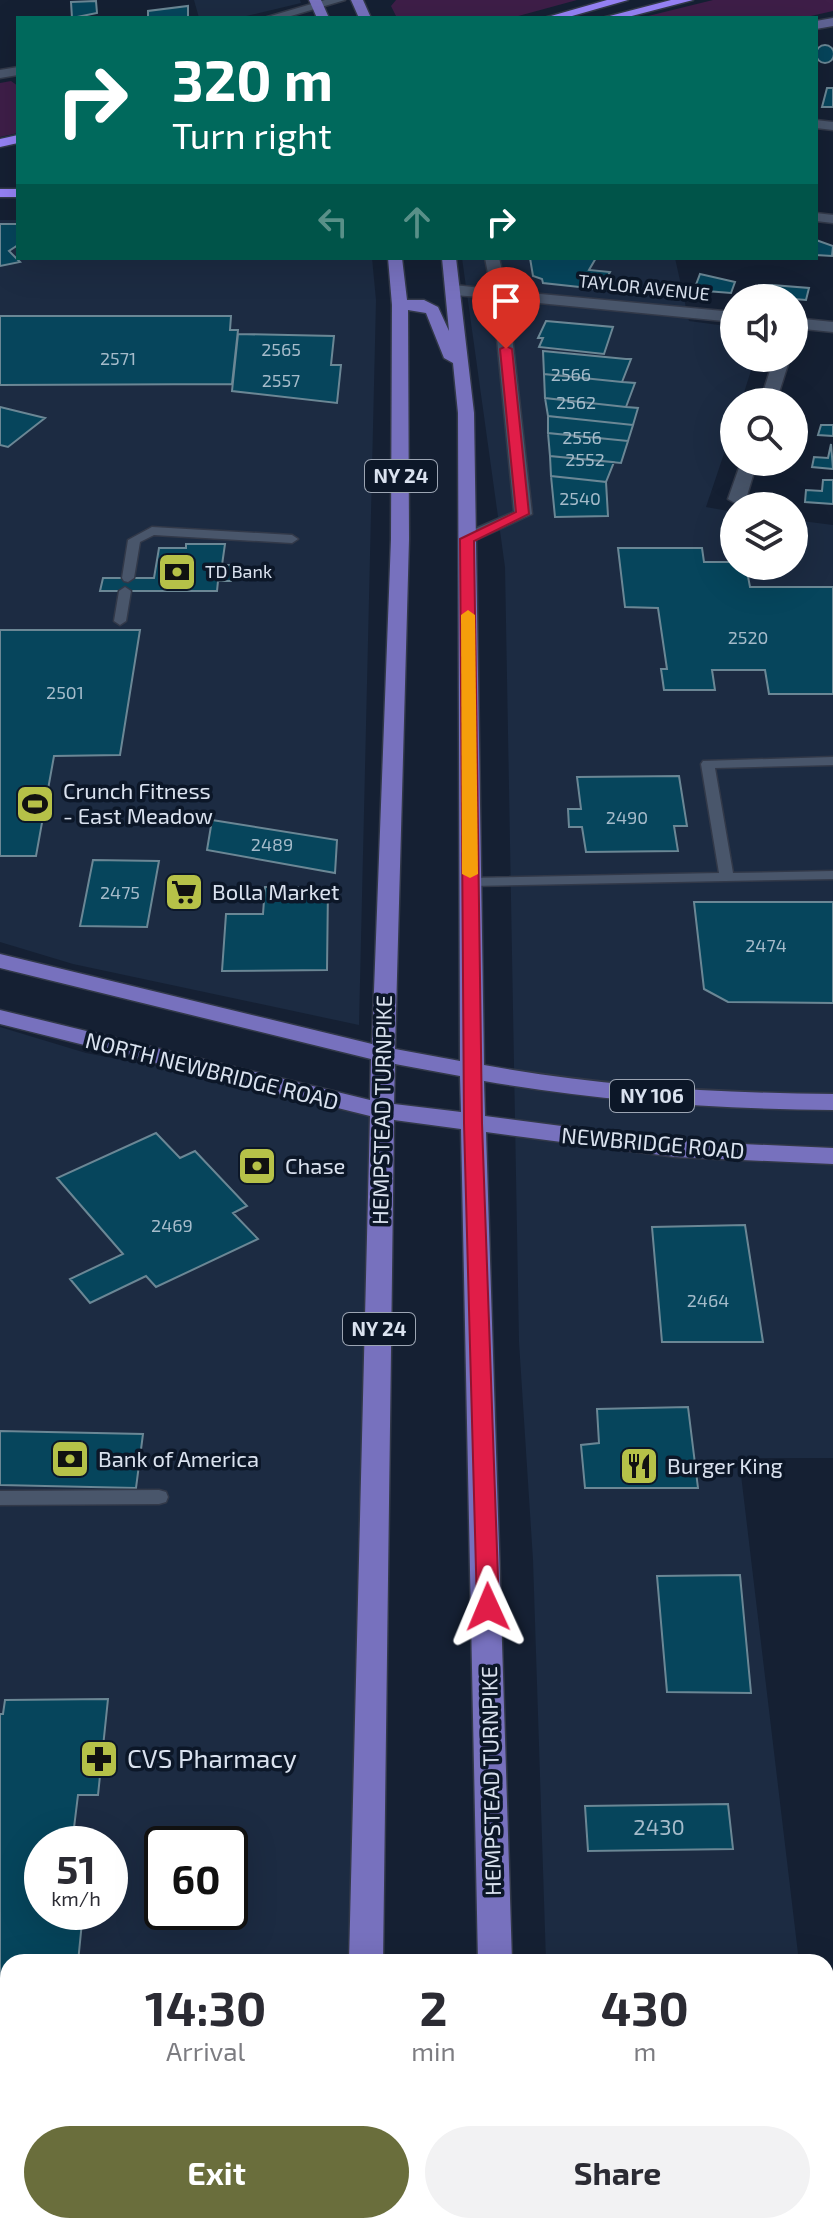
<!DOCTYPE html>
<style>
body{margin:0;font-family:"Exo 2",sans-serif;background:#f2f2f3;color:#2b2b33;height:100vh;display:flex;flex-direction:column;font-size:30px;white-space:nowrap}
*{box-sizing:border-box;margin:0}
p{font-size:26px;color:#7c7c81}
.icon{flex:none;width:44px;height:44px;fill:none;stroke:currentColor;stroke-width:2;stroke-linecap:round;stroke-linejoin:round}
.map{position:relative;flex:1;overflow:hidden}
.drawer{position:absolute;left:0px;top:1954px;width:834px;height:280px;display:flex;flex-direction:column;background:#fff;border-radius:24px 24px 0 0;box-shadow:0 8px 32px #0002}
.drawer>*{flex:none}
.top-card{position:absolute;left:16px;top:16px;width:802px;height:244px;border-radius:0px;box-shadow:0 8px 32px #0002;background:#00695c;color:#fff;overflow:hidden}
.controls{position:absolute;left:720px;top:284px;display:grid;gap:16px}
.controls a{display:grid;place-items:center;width:88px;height:88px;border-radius:50%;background:#fff;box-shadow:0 8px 32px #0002;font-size:40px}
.speed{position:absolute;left:24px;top:1826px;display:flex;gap:16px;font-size:40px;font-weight:700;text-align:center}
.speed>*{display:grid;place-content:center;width:104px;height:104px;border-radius:50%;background:#fff;box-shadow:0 8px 32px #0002;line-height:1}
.speed small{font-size:20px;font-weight:400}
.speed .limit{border:4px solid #111;border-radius:12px;background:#fff;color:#111}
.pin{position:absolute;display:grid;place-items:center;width:68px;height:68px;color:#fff;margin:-82px -34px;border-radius:50% 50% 50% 0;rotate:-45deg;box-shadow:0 0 8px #0007}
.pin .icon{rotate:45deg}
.me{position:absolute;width:88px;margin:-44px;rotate:359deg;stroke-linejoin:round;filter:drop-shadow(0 0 6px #0008)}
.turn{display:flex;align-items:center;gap:28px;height:168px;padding:0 24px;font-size:36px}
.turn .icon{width:104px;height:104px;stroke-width:2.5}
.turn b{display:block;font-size:56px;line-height:68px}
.lanes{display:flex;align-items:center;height:76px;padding:0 24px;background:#0003;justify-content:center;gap:40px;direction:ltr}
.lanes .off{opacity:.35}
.eta{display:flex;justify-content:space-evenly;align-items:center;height:136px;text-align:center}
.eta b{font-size:48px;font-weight:700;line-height:56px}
.cta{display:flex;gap:16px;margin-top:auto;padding:16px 24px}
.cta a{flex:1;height:92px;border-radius:48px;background:#6a6e3c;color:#fff;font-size:32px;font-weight:700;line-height:92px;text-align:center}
.cta a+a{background:#f2f2f3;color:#2b2b33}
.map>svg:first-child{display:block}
</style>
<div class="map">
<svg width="833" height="2234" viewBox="0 0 833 2234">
<rect width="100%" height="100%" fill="#152033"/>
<path fill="#1c2b42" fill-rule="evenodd" d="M194,0H300L301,3L238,18H199Z
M0,220H18V258H372L376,300L359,1025L73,964L0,942Z
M462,258H675L689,321L734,327V358H755L741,402H734V424L706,507L734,512V566H794V520L833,525V1458H739L799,1962H546L533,1560L519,1342L505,567Z
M0,1027L86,1053L382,1110L366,1962H8V2226H360V2234H0L3,2115H0ZM42,1844H110V1912H42ZM162,1844H230V1912H162Z
M826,2172L833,2234H553V2226H826Z"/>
<path fill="#3e1e48" d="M396,0H577L511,18H397L391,6Z
M713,0H833V11L802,18H640Z
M11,81L18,86V133L0,137V83Z"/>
<path fill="#06455c" stroke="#6b8795" stroke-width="2" d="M96,1L97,13L72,18L71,2Z
M188,6V18H148V11Z
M816 54a9 9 0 1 1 18 0a9 9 0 1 1-18 0Z
M827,88H833V107H822Z
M0,224H18V245L9,251L20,262L0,266Z
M816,240L833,246L832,256L816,255Z
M530,258H596L589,270L610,272L606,279L612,280L607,290L543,283L542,279L533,276Z
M700,274L735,282L731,293L694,290Z
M759,285H772L809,288L806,300L756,296Z
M0,316H231L230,330H238L232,384L0,385Z
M546,321L613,327L604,354L539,347L543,338H538Z
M238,334L334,336L331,365H341L337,403L232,391Z
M543,351L626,359H631L622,382L544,374Z
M544,374L622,382L635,383L626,407L545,398Z
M545,398L626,407L638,408L633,425L548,416Z
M0,407L45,418L8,447L0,445Z
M548,416L633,425L628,441L548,433Z
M821,425H833V436L818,435Z
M548,433L628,441L621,463L550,456Z
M831,444L833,469L812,467L814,457L828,458Z
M550,456L614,462L606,482L551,476Z
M551,476L606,482L608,516L555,517Z
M823,480H833V504L805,502L806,490L822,491Z
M186,544H225L222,565H233L231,581H218L217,591H100L103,578H154L159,548H186Z
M618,548H702L704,562H734V566H746L750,587H833V694H769L765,670H712L715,690H664L661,669H667L658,608L625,607Z
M0,630H140L120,755L54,756L36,856H0Z
M679,776L687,826H674L678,851L586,852L582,827H569L568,809H581L577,777Z
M212,820L337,840L335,873L207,850Z
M93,860L159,861L147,927L80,926Z
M265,887H328L327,970L222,971L226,914H263Z
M694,902H833V1003L728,1002L704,989Z
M156,1133L180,1158L195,1151L247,1206L233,1213L258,1239L156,1287L146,1276L90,1303L70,1279L123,1254L57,1178Z
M745,1225L763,1342H662L652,1227Z
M688,1407L698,1488H585L581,1445L599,1443L597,1409Z
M0,1431L143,1434L136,1488L0,1485Z
M740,1575L751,1693L667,1692L657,1576Z
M108,1699L98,1795H78L72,1844H42V1912H83L78,1962H8V2011H0V1714H3L5,1700Z
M728,1804L733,1849L588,1851L585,1806Z"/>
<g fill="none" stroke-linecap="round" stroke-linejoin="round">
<defs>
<path id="service" d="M152,527L292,535L298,539L292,543L154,535L140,542L134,578L128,582L124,581L122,578L128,540Z
M125,587L131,591L126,621L120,625L114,621L119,591Z
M833,757V765L715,768L733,873L833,871V879L470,886L463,882L470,878L719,873L701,764L703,761Z
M159,1490L166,1492L168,1497L166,1502L159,1504L0,1505V1491Z"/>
<path id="minor" d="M816,120L833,122V130L816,128Z
M816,213L833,215V223L816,221Z
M485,258H499L507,291L734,312V322L508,300L532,514L467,544L461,543V535L514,512L493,298L454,295L446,290L454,285L491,289Z
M794,318L833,322V332L794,328Z
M774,358H790L776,402H760Z
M741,462H757L746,499L737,504L728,499Z
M826,2194H833V2230L817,2226H826Z"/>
<path id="tertiary" d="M325,0H345L284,18H264Z
M18,67V75L0,78V70Z"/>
<path id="secondary" d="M833,18V26L816,29V21Z"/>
<path id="primary" d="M309,0H321L329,18H317Z
M351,0H363L371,18H359Z
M388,258H402L407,300H424L438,307L449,331L442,258H456L474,413L484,1065C600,1086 715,1093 833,1094V1110C716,1109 600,1101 484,1081L485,1116L676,1141L833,1148V1164L676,1157L486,1132L512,1962H478L461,1129L394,1120L383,1962H349L370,1116L0,1024V1010L370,1100L371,1059L0,968V954L372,1044L391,539L392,305ZM408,310L426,313L444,358L453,363L458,413L460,1061L395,1049L409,539ZM395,1064L460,1076L461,1112L394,1104Z
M343,2226H379V2234H343Z
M482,2226H518V2234H482Z"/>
<path id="motorway" d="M607,0H628L565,18H544Z
M671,0H693L624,18H602Z
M18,135V143L0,147V139Z
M0,189H18V197H0Z"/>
</defs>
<use href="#service" stroke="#323949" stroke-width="3"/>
<use href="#minor" stroke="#323949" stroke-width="3"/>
<use href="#tertiary" stroke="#323949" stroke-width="3"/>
<use href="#secondary" stroke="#323949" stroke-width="3"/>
<use href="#primary" stroke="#323949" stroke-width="3"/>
<use href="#motorway" stroke="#323949" stroke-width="3"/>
<use href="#service" fill="#49566b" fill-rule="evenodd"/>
<use href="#minor" fill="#49566b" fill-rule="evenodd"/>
<use href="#tertiary" fill="#49566b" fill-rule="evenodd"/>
<use href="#secondary" fill="#606495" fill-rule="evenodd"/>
<use href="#primary" fill="#7771be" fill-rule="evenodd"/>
<use href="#motorway" fill="#9683f6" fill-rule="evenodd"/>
</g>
<path fill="#e11d48" stroke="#92132f" stroke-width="2" d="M506,346L512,349L529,514L474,541L482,1123L499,1607L495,1613H480L477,1607L464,1123L460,539L516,512L500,349Z"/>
<path fill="#f59e0b" d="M468,610L475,615L478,874L470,878L462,874L461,615Z"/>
<defs>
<symbol id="bank-square" viewBox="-11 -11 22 22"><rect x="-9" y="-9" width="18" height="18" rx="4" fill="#b6c148" stroke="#0c1728"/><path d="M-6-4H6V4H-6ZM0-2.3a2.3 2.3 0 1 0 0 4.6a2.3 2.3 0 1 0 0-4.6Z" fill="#111"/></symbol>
<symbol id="stadium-square" viewBox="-11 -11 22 22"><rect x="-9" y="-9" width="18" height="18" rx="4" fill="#b6c148" stroke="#0c1728"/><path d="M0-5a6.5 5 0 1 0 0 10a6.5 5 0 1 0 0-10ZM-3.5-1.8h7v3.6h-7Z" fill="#111"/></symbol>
<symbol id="supermarket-square" viewBox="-11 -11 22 22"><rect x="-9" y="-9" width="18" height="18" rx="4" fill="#b6c148" stroke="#0c1728"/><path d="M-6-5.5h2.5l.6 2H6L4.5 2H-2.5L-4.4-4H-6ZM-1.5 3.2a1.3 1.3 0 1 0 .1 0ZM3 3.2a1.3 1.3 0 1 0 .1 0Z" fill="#111"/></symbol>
<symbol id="restaurant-square" viewBox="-11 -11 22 22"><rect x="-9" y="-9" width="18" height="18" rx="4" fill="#b6c148" stroke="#0c1728"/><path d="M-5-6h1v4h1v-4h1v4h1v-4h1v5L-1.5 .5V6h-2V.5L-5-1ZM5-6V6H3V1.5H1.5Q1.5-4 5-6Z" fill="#111"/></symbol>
<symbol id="pharmacy-square" viewBox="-11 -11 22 22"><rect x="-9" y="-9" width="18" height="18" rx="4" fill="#b6c148" stroke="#0c1728"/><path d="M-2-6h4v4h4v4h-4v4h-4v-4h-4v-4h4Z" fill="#111"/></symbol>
</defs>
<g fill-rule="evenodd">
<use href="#bank-square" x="155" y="550" width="44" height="44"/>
<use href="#stadium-square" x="13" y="782" width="44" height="44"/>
<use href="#supermarket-square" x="162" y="870" width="44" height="44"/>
<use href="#bank-square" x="235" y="1144" width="44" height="44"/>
<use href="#bank-square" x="48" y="1437" width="44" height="44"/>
<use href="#restaurant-square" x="617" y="1444" width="44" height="44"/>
<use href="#pharmacy-square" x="77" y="1737" width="44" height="44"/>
</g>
<g text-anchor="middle" stroke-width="7" stroke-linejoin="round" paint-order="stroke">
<g font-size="18" fill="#dae2ef" stroke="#0c1728">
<text transform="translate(644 288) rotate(6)" y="6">TAYLOR AVENUE</text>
</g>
<g font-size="18" fill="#a5bbca">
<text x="281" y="356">2565</text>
<text x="118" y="365">2571</text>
<text x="571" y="381">2566</text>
<text x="281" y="387">2557</text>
<text x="576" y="409">2562</text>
<text x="582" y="444">2556</text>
<text x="585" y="466">2552</text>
<text x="580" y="505">2540</text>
<text x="748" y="644">2520</text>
<text x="65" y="699">2501</text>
<text x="627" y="824">2490</text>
<text x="272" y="851">2489</text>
<text x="120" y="899">2475</text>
<text x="766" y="952">2474</text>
<text x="172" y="1232">2469</text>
<text x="708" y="1307">2464</text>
</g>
<g font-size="18" fill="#dae2ef" stroke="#0c1728" text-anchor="start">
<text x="205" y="578">TD Bank</text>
</g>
<g fill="#0c1728" stroke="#9ca5b3" stroke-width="2">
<rect x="365" y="460" width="72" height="32" rx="6"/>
<rect x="610" y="1080" width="84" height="32" rx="6"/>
<rect x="343" y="1313" width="72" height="32" rx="6"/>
</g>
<g font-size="20" font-weight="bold" fill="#dae2ef">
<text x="401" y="483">NY 24</text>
<text x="652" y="1103">NY 106</text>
<text x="379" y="1336">NY 24</text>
</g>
<g font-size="22" fill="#dae2ef" stroke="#0c1728" text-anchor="start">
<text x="63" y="799">Crunch Fitness<tspan x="63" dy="25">- East Meadow</tspan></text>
<text x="212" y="900">Bolla Market</text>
<text x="285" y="1174">Chase</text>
<text x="98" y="1467">Bank of America</text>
<text x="667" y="1474">Burger King</text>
</g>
<g font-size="22" fill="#dae2ef" stroke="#0c1728">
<text transform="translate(212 1071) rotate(14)" y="8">NORTH NEWBRIDGE ROAD</text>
<text transform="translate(382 1110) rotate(-89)" y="8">HEMPSTEAD TURNPIKE</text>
<text transform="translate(653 1143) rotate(5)" y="8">NEWBRIDGE ROAD</text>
<text transform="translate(491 1781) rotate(-91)" y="8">HEMPSTEAD TURNPIKE</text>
</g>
<g font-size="22" fill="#a5bbca">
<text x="659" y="1835">2430</text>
</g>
<g font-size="26" fill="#dae2ef" stroke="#0c1728" text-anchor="start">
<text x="127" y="1768">CVS Pharmacy</text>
</g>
</g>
</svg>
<div class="controls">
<a><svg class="icon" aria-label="sound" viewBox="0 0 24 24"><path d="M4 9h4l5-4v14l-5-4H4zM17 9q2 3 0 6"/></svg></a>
<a><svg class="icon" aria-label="search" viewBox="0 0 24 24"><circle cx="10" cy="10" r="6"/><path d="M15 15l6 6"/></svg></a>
<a><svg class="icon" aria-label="layers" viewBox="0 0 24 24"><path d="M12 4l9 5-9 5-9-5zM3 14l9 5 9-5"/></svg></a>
</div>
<div class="speed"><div>51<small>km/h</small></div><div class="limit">60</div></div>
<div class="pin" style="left:506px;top:349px;background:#d93025"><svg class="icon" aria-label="arrive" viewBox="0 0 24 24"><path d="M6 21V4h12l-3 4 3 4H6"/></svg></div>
<svg class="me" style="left:488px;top:1607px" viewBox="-20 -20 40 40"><path d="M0-17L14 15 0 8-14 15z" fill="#e11d48" stroke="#fff" stroke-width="4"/></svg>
<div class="top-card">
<div class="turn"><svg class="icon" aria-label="right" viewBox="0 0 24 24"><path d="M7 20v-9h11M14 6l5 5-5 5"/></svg><div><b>320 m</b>Turn right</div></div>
<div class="lanes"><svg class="icon off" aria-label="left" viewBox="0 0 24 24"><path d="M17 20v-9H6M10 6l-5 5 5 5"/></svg><svg class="icon off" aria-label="ahead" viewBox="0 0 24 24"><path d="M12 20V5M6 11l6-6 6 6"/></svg><svg class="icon" aria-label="right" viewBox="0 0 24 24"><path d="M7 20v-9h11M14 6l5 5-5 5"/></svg></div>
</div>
<section class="drawer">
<div class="eta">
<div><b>14:30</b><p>Arrival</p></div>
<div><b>2</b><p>min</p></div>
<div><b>430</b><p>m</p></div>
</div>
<div class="cta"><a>Exit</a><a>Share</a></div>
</section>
</div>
